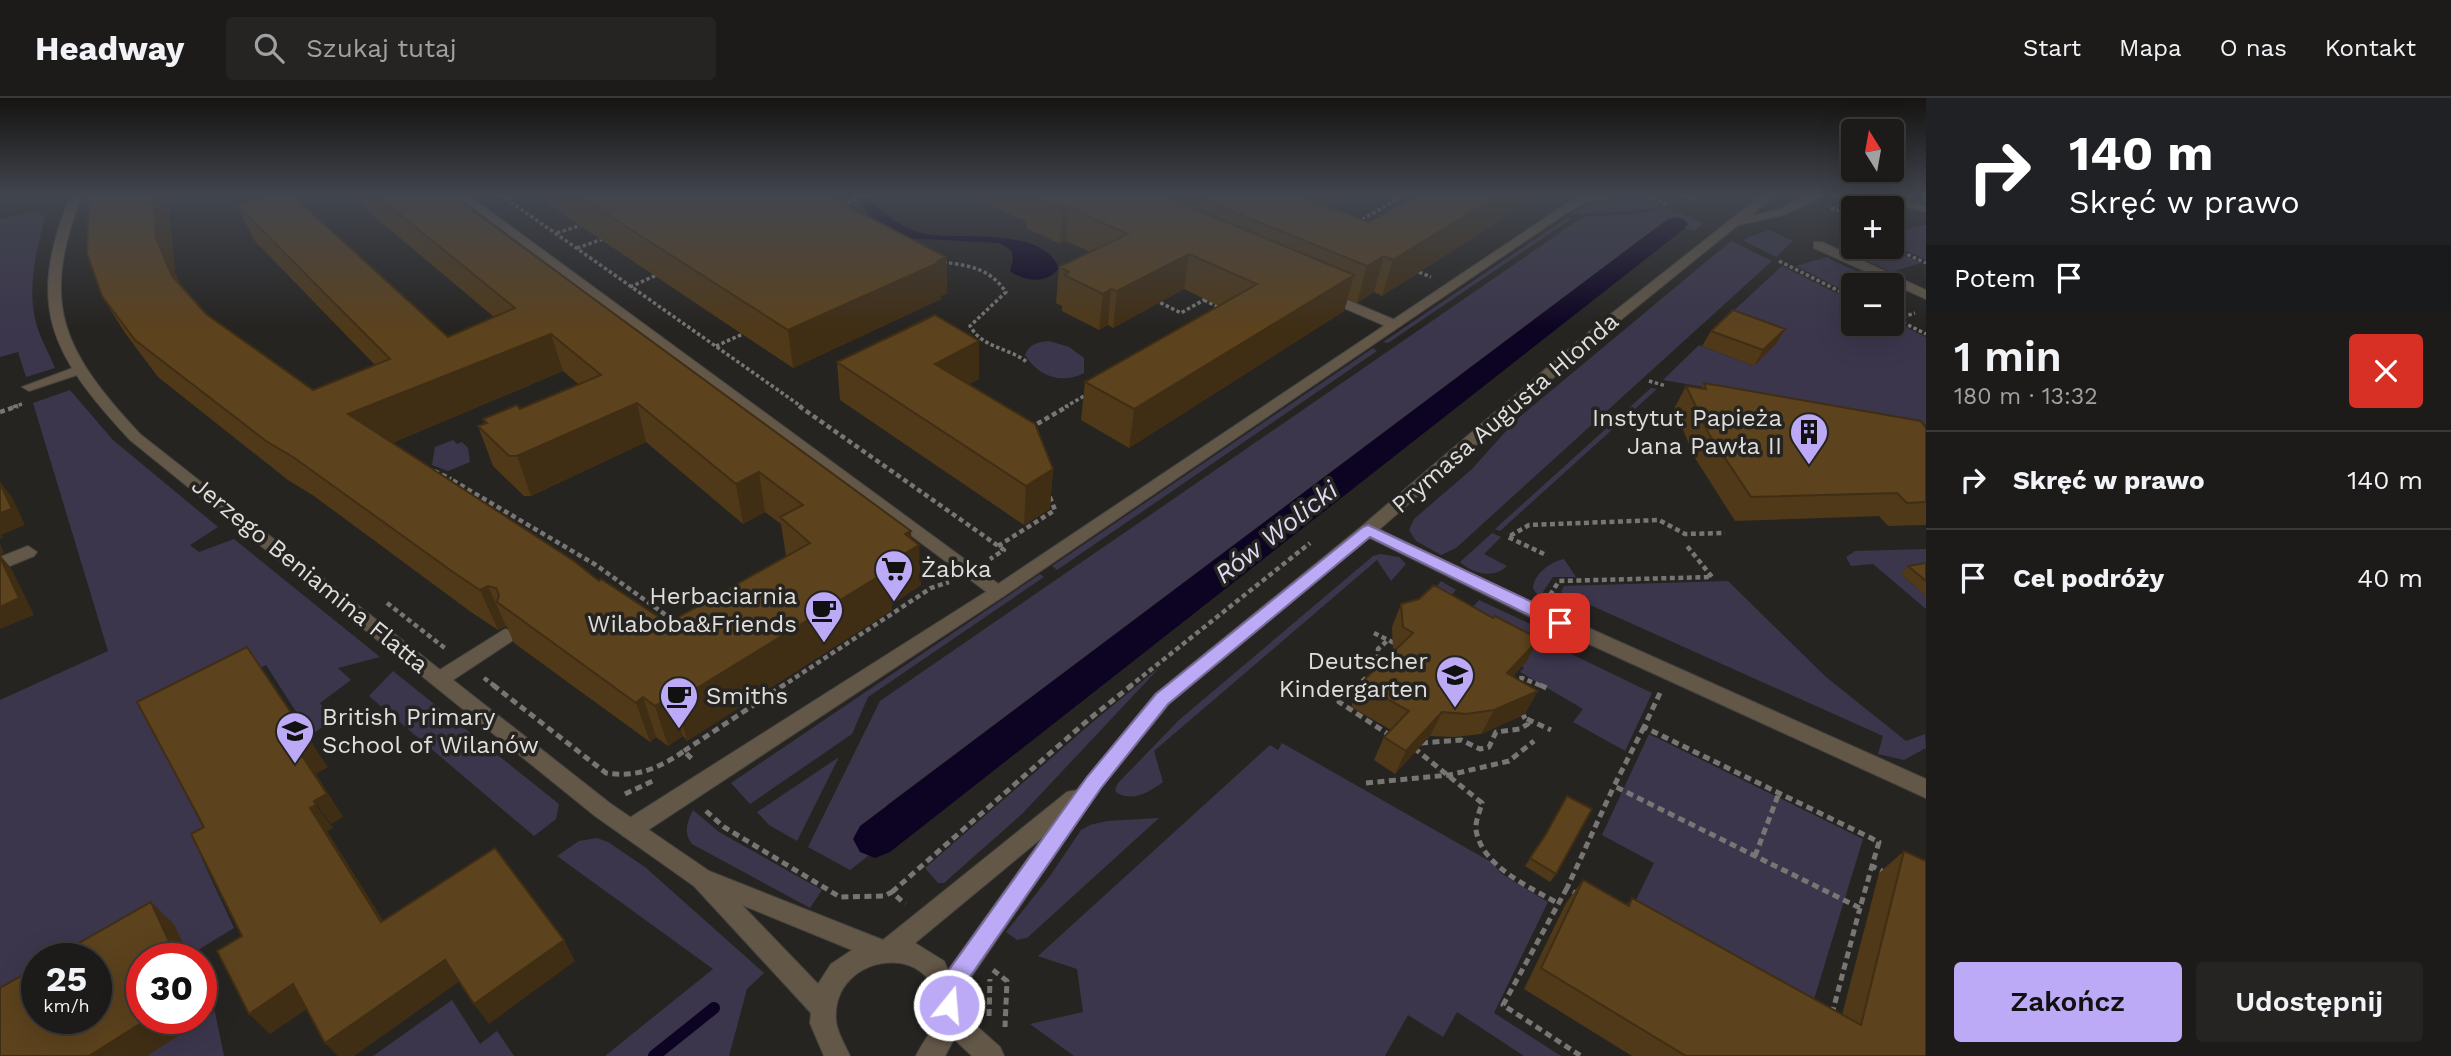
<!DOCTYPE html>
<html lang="pl">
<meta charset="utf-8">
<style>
body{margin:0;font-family:"Work Sans",sans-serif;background:#252422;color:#f1f3f6;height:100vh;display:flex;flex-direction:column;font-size:26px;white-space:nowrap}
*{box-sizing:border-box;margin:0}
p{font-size:23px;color:#a0a1a2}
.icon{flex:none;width:38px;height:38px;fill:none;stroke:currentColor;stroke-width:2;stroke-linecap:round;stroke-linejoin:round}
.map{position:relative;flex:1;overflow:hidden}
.details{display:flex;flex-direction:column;background:#1c1b19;width:525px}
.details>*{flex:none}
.banner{background:#202124;color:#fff;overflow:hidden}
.needle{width:46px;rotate:349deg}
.controls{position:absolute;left:1841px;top:21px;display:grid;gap:14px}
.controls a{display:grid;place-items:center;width:63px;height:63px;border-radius:7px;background:#1c1b19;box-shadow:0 7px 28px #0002,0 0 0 2px #3a3938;font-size:35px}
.speed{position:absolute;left:21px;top:845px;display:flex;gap:14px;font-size:35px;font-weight:700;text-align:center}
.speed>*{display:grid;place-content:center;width:91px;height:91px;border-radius:50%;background:#1c1b19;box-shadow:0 7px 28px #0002,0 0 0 2px #3a3938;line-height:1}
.speed small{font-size:18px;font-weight:400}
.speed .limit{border:10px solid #d22;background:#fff;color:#111}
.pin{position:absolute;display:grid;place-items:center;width:60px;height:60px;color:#fff;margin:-30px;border-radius:14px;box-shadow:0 4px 10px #0006}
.me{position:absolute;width:77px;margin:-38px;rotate:17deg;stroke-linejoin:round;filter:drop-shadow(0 0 5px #0008)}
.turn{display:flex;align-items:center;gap:24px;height:147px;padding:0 28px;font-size:32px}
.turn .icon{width:91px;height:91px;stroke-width:2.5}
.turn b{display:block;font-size:49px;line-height:60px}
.then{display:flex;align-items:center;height:66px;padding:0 28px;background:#0003;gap:14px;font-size:26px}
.round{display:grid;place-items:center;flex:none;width:74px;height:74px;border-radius:7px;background:#252422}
.summary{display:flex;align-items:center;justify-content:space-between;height:119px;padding:0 28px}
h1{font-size:42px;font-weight:600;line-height:52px}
.button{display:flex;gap:14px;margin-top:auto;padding:14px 28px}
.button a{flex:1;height:80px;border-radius:7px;background:#bcaaf6;color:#111;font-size:28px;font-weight:600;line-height:80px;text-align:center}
.button a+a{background:#252422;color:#f1f3f6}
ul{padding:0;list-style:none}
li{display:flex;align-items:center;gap:21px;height:98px;padding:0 28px;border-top:2px solid #3a3938}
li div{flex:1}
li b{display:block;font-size:26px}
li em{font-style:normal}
header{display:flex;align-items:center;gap:42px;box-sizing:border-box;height:98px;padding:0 35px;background:#1c1b19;border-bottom:2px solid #3a3938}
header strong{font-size:33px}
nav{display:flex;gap:38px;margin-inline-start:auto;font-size:24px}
.search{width:490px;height:63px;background:#252422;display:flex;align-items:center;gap:18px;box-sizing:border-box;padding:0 24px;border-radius:7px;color:#a0a1a2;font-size:26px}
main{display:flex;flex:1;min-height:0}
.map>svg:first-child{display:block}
</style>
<header>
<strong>Headway</strong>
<div class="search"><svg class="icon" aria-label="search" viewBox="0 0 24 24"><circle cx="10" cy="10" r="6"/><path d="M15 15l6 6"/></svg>Szukaj tutaj</div>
<nav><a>Start</a><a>Mapa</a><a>O nas</a><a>Kontakt</a></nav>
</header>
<main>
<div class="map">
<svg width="1926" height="958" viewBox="0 0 1926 958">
<rect width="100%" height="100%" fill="#262421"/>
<path fill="#3b364c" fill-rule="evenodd" d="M1615,97H1644L1656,103L1651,104L1664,107L1639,113L1572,116L1589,107L1616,105L1619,102Z
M1668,109L1676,112L1670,114L1673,116L1680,114L1703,126L1694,133L1665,123L887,707L862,743L873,754L850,772L808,749L880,603L1583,119L1642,115Z
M32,114L46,117C36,151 27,190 36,225C40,240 49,255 55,270L26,279L18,254L0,259V121Z
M1568,119L1571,121L1388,245L1383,244Z
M1923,127H1926V162L1892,146V135Z
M1769,132L1793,143L1776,159L1744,143L1746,140Z
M1731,143L1772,163L1456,450L1441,457L1416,443L1409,432L1414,421L1472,371L1516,322Z
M1866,149H1885L1921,165L1891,174L1848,154Z
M1827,159L1830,161L1871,180L1839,190L1796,168Z
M1782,168L1853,203V226H1892V222L1926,239V327L1663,282L1699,247L1754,268L1729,217Z
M1049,243L1069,249L1084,260V275C1061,287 1038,278 1025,257C1029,246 1038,244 1049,243Z
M1373,250L1377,253L1057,472L1052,468Z
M1651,290L1657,291L1500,433L1495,431Z
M70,292L113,342L218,429L190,447L199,454L234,441L380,559L338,570L351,582L320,605L331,623L311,637L266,567L150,627L208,739L256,729L202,761L234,830L195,854L197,861H142V920H201V874L215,914L224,958H0V602L108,553L33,305ZM37,861H96V920H37Z
M453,342L457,346L462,344L468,350L470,364L448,373L432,367L435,349Z
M1492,435L1501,439L1484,456L1507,468C1494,481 1473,476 1460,464Z
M1926,451V473L1902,477L1926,498V511L1873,466L1851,468L1846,459L1855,453Z
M1380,456L1399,459L1406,466L1391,483L1377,462L1154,653L1163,684C1149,694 1134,704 1117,695L1115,692L1118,685L1179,622L1373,458Z
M1564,461L1576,479H1553L1539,500L1533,490C1534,476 1550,464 1564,461Z
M1040,476L1044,479L868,599L852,636L750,706L731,685Z
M1441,483L1456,492L1449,500L1471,511L1479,502L1537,529L1532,537L1652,595L1625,653L1573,624L1583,611L1520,574L1524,570L1522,568L1434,492Z
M1728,483L1826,579L1906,643L1925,636L1926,650L1904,662L1878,656L1883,638L1561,494L1564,488Z
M1161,568L1022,716L944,785H938L925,770L1094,623Z
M393,573L559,706L556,721L534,738L376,604L369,598Z
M1649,636L1863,741L1811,911L1633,808L1654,765L1602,737Z
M1282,645L1491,764L1502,776L1548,804L1494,915L1561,958H1524L1457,914L1443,939L1408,917L1385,958H1074L1030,926L1083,914L1077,871L1038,858L1270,647L1278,652Z
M839,659L797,743L769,727L757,714Z
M693,712L719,734L822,792L810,810L692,746C683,735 687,724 693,712Z
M1159,720L1027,840L1017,842L1006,834L1050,778L1081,732L1090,727L1107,723Z
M597,740L608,744L645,769L764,875L747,891L729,958H605L713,871L557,758L579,743Z
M452,902L480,946L497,933L514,958H373Z"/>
<path fill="#0d0322" d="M858,97H868C879,115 905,132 926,136C960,142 1042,128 1059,170C1048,186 1024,184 1010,173L1013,161L1011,152L999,145L905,140L869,119Z"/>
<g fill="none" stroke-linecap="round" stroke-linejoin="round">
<path stroke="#0d0322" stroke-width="12" d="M654,958L714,910"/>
<path fill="#0d0322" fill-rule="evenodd" d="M1676,119L1684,121L1688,126L1684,131L890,754L875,760L860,754L853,741L860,728L1668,121Z"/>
<defs>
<path id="service" d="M1604,97V101L1586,103L1565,116L1004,498L639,738L631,740L623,738L620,731L623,724L992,490L1557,112L1579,98Z
M78,268L85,272L83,275L29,293L22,289Z
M1368,426L1544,510L1926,681V700L1532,520L1362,436L1360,432L1362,428Z
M28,448L37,454L34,458L0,472V459Z
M505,531L512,533L514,538L512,543L447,586L440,588L433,586L430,581L433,576Z"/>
<path id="pedestrian" d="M1814,144H1822L1926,192V201L1814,150Z"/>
<path id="minor" d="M71,97H82C39,207 63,253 140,336L611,706L709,773L883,842L1067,694L1077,692L1155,596L1362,428L1597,227L1762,97H1775L1750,118L1777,112L1810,97H1825L1784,117L1738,127L1607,233L1374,436L1169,606L1101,690L959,897L961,914L1000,949L1004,958H972L954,941L945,958H916C923,942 935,933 936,914C942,841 830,853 836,923C837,934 845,947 850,958H824L810,925L811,915L694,788L595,718L130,342C52,258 24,209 71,97ZM1043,739L948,872L944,863L915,845ZM742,807L852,852L831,866L818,886Z
M456,97H468L1004,490L1007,494L1004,498H992Z
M1326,193L1400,224L1402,227L1395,231L1390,230L1321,200V194Z"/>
<path id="tertiary" d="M1862,97H1881L1926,108V114Z"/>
</defs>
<use href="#service" stroke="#44423f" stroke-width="2"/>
<use href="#pedestrian" stroke="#44423f" stroke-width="2"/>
<use href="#minor" stroke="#44423f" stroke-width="2"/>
<use href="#tertiary" stroke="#44423f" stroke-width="2"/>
<path stroke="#787674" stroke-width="3.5" stroke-dasharray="3.5 2.5" stroke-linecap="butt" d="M501,97L802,309
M1647,97L1668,107
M1683,97L1692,101
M842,107L864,98L861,97
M1831,110L1853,117
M1364,126L1361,122L1405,97
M557,135L582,127
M1891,149L1926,165
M577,150L603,141
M1779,163L1853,200
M943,164C971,168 989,170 1006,194L970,228C983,251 1009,249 1028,265
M1419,174L1431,179
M630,189L661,175
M1841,193L1853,189
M1155,202L1181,215L1209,199
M1204,202L1220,210
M1892,219L1926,236
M1897,221L1915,215
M716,248L743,236
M1649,283L1666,288
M13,309L22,306
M1065,309L1086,297"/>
<path stroke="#787674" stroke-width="4.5" stroke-dasharray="5 3.5" stroke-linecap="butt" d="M799,308L1004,452L990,461
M0,314L18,308
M1030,330L1068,308
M434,373L451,381
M445,385L452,382L596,467L677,525
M998,448L1055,412L1049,397
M1544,456L1508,439L1529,427L1659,422L1685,436L1725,435
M1550,497L1559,483L1712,479L1687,448
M387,505L446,551
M1374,535L1394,545
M1377,570L1378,551L1387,543
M484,580L496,589
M1511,582L1522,580L1544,589
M781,589L931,490L949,484
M1129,589L1310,445
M1356,589L1368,578"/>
<path stroke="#787674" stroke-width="5" stroke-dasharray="7 4.5" stroke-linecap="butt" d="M493,587L606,675C636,680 660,670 684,653L692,661
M1358,587L1339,604L1391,638
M1540,587L1549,591
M1660,595L1644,629L1879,744L1872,768L1884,774
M1527,621L1551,632
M1644,629L1614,688L1860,810L1872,768
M1421,645L1461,642L1480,651L1489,649L1496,634L1520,631L1528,626L1521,613
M1414,650L1482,705C1480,713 1475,723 1476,732C1482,769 1530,789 1559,806
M684,653L784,587
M1366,685L1449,677L1509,663L1534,643
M625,696L655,682
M706,713L724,729L840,799L884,798L892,794L905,806
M1755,758L1779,695
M1567,790L1503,907L1581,958
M892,794L1088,622L1132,587
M1579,797L1567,790L1614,688
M993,872L1007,883L1005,929
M1832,916L1860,810
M989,918L990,881"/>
<use href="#service" fill="#635748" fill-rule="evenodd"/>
<use href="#pedestrian" fill="#635748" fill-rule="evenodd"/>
<use href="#minor" fill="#635748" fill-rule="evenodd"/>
<use href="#tertiary" fill="#635748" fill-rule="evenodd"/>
<path stroke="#aeacaa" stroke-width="2" d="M1923,97L1926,98"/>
</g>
<path fill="#4f3919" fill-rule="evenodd" d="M89,97H168L175,175L181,187L206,216L313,292L375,267L254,142L237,107L448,239L494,219L363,109L358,97H452L911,433V441L921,487L892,506V512L687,643L683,638L668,648L656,639L650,644L514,545L507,529L506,528L498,532L471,514L314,398L288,382L158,279L125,235L102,198ZM563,273L578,286L520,311L483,321L485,326L478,328L493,368L524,398H531L646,344L743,426L765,414L781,426L786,458L668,525L599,483L392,345Z
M534,97H826L946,159L947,195L941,198V201L793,270Z
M967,97H1356L1331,110L1369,124L1417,97H1540L1382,198L1374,194L1357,205L1348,201L1344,213L1129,350L1081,322L1085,284L1219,208L1184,191L1113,230L1108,227L1099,232L1062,213V208L1056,205L1059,169L1090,154L1066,143L1060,146L1026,130L1027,124Z
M1785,231L1776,246L1754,268L1702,248L1711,233Z
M979,243V281L969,286L1053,371L1050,411L1024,427L840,302L837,264Z
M1704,285L1926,330V427L1888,428L1879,418L1735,423L1695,360L1674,311L1686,288L1701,291Z
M1926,465V498L1901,476L1908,468Z
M1401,506L1493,520L1539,541L1526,564L1513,578L1525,616L1481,636L1455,639L1430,638L1395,676L1374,662L1384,639L1391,632L1351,609L1360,586L1394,553L1393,552L1392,529Z
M1567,698L1556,776L1550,784L1525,768L1541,744Z
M1904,753L1926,958H1632L1524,891L1566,805L1583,782L1627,807L1632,800L1842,917L1879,775Z"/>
<path fill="#402e14" d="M153,97H168L175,175L193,214L172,178L156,140Z
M1299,97H1356L1290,132Z
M1499,97H1540L1382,198L1393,162Z
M1068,109L1066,143L1060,146L1062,111Z
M1189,156L1184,191L1113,230L1117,193Z
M1384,158L1374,194L1357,205L1367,168Z
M946,159L947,195L941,198V201L793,270L788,232Z
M1354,177L1344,213L1129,350L1134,311Z
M1111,191L1108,227L1099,232L1103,196Z
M1785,231L1776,246L1754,268L1763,252Z
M551,236L563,273L367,355L348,316Z
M979,243V281L935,304V266Z
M637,305L646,344L531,398L517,358Z
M1053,371L1050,411L1024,427L1026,388Z
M759,374L765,414L743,426L736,386Z
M0,384L12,399L25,427L1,437L3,440L0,441Z
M911,433L912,452L919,447L921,487L892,506V512L687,643L676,603L884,468L905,436Z
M0,446L4,455L0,457Z
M0,457L11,470L34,517L0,531Z
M488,488L506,528L498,532L480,492Z
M1539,541L1526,564L1494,598L1507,575Z
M247,549L328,669L316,676L343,719L331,726L314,703L299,653Z
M1538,593L1525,616L1481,636L1494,612Z
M671,598L683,638L668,648L655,608Z
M643,599L656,639L650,644L636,605Z
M1442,614L1430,638L1395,676L1406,653Z
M316,707L333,730L327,733L398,846L381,824L310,710Z
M151,804L174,826L190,861H177Z
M564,842L575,863L489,926L474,906Z
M445,862L460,883L354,958H338L325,945Z
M201,885L215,914L147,958H89L149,920H201Z
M293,886L313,907L270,936L249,916Z"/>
<path fill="#5c421d" stroke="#402e14" stroke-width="2" fill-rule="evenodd" d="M89,97H153L156,140L172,178L206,216L313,292L390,261L237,107L273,97H292L448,239L515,210L376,97H452L911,433L905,436L919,447L884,468L889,472L676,603L671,598L655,608L643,599L636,605L497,504L499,497L496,490L488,488L480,492L453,474L293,359L266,343L135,242L102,198L87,155ZM551,236L601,277L520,311L517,307L483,321L487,325L478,328L509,358H517L637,305L736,386L759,374L803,407L780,419L810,445L668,525L601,481L599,483L574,463L348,316Z
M577,97H826L946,159L938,163L940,164L788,232Z
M1030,97H1162L1354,177L1134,311L1085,284L1257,186L1189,156L1117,193L1111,191L1103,196L1064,177L1069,174L1059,169L1128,136L1068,109L1062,111Z
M1192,97H1299H1298L1369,124L1417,97H1499L1393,162L1384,158L1367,168Z
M1733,212L1785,231L1763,252L1711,233Z
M935,217L979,243L935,266L1035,326L1053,371L1026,388L837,264Z
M1704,285L1921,323L1926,330V404L1907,405L1897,395L1751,399L1709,336L1686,288L1706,291Z
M0,385L12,411L0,415Z
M0,459L19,500L0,509Z
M1926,465V483L1908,468Z
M1434,487L1493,520L1495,518L1539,541L1507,575L1538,593L1494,612L1466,616L1442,614L1406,653L1384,639L1409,613L1360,586L1413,535L1403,529L1401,506L1419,501Z
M247,549L312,646L299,653L327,696L314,703L316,707L310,710L381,824L495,750L564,842L474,906L445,862L325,945L293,886L249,916L217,853L242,838L191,736L204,729L137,604Z
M1567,698L1592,711L1556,776L1530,760L1546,736Z
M1904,753L1926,763V958H1686L1541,870L1583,782L1629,808L1632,800L1861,927Z
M151,804L177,861H142V920H149L89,958H0V890L37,869V920H96V861H51Z"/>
<linearGradient id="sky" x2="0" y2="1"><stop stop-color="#151412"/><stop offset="0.42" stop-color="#41454e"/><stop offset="1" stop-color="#41454e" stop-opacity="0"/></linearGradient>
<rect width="1926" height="231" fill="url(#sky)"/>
<path fill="#bcaaf6" stroke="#7a6ea0" stroke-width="2" d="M1368,427L1566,520L1568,525L1566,529H1554L1370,439L1168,606L1101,690L958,896L961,907L957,915L949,918L941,915L936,894L939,886L1087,679L1156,596L1363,429Z"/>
<defs>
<symbol id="building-pin" viewBox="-11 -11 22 30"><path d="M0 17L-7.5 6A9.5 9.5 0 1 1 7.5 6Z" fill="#bcaaf6" stroke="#262421"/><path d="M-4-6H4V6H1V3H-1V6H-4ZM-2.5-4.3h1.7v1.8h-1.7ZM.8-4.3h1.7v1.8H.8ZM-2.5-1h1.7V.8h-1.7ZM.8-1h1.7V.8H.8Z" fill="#111"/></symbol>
<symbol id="supermarket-pin" viewBox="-11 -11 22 30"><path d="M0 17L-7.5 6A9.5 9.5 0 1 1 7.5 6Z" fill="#bcaaf6" stroke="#262421"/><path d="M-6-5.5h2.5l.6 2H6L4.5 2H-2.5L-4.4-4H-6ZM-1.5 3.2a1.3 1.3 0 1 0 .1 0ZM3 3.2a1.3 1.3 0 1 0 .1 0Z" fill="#111"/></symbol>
<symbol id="cafe-pin" viewBox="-11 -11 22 30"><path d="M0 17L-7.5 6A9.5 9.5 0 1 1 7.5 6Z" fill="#bcaaf6" stroke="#262421"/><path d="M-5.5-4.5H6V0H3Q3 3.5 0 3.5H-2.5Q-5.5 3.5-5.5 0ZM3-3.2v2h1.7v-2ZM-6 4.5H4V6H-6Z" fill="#111"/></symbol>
<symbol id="school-pin" viewBox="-11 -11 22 30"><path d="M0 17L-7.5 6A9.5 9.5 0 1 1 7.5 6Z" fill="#bcaaf6" stroke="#262421"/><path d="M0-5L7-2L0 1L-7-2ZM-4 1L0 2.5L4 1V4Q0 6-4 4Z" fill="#111"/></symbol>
</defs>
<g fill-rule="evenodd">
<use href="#building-pin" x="1787" y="312" width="44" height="60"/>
<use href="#supermarket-pin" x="872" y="449" width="44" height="60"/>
<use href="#cafe-pin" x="802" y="490" width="44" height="60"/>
<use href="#school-pin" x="1433" y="555" width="44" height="60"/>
<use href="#cafe-pin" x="657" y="576" width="44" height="60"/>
<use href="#school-pin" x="273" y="611" width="44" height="60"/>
</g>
<g text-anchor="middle" stroke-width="7" stroke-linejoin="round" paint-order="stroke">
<g font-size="24" fill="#dfdedc" stroke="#262421">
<text transform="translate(1505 315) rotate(-41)" y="8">Prymasa Augusta Hlonda</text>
<text transform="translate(310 477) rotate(39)" y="8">Jerzego Beniamina Flatta</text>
</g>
<g font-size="24" fill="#dfdedc" stroke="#262421" text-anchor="end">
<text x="1782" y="328">Instytut Papieża<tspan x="1782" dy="28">Jana Pawła II</tspan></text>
<text x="921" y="479" text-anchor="start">Żabka</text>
<text x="797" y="506">Herbaciarnia<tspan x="797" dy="28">Wilaboba&amp;Friends</tspan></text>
<text x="1428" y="571">Deutscher<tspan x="1428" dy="28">Kindergarten</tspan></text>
<text x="706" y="606" text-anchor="start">Smiths</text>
<text x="322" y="627" text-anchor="start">British Primary<tspan x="322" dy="28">School of Wilanów</tspan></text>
</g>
<g font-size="26" font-style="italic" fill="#ded9f4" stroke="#262421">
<text transform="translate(1276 434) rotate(-38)" y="9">Rów Wolicki</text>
</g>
</g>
</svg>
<div class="controls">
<a><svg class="needle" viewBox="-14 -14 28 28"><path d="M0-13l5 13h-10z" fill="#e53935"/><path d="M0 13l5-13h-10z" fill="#a0a1a2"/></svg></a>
<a>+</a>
<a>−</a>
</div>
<div class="speed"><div>25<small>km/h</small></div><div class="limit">30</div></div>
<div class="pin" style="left:1560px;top:525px;background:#d93025"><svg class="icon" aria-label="arrive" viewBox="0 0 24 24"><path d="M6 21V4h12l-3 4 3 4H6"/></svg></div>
<svg class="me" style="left:949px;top:907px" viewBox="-20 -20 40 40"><circle r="17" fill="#bcaaf6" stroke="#fff" stroke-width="3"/><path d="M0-11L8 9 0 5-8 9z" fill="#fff"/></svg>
</div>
<section class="details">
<div class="banner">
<div class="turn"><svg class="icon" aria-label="right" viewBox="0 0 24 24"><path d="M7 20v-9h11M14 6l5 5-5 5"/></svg><div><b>140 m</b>Skręć w prawo</div></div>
<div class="then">Potem<svg class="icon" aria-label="arrive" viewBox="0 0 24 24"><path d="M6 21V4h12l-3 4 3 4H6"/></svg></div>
</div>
<div class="summary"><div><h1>1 min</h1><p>180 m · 13:32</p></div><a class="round" style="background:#d93025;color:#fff"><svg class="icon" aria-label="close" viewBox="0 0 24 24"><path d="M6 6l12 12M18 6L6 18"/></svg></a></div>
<ul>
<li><svg class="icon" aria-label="right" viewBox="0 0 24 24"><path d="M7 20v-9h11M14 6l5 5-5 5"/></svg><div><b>Skręć w prawo</b></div><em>140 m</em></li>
<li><svg class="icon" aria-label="arrive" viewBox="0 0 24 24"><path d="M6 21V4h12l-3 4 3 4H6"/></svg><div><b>Cel podróży</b></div><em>40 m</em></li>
</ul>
<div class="button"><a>Zakończ</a><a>Udostępnij</a></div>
</section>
</main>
